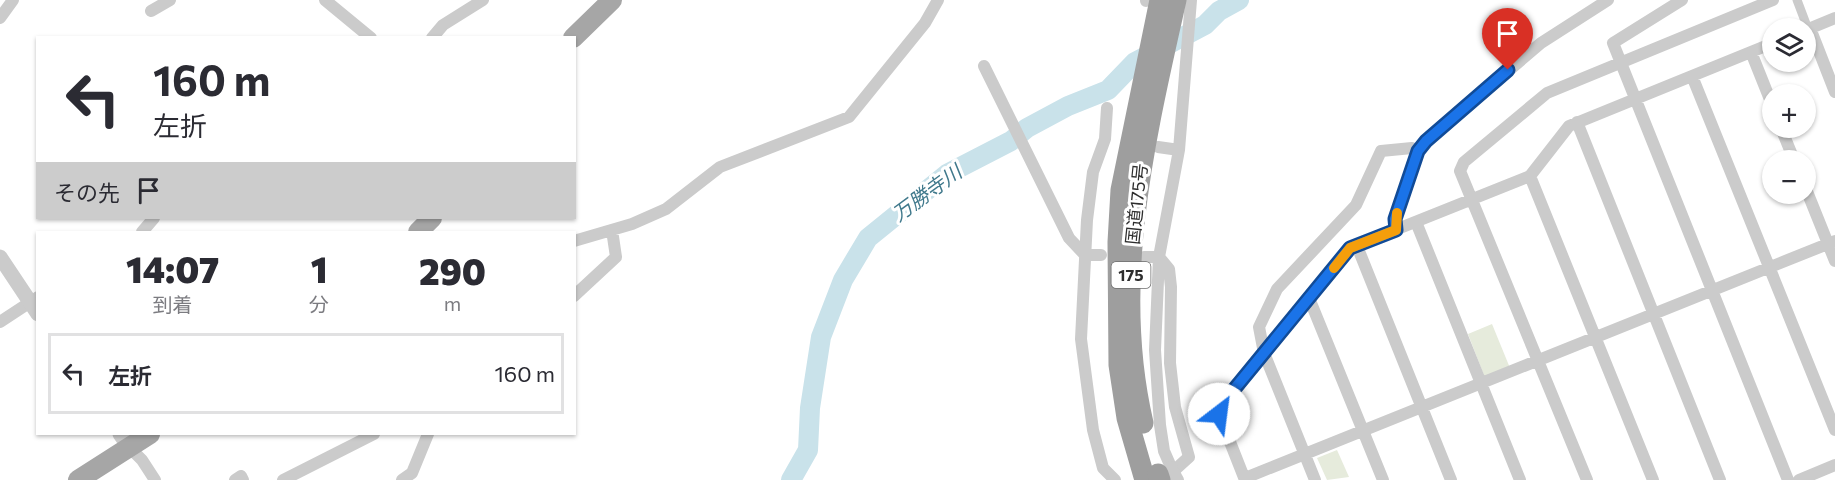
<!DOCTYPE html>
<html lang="ja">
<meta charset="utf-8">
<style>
body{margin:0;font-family:Commissioner,"Noto Sans JP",sans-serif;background:#f2f2f3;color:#2b2b33;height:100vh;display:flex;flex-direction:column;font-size:22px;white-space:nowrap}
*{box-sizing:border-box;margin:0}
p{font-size:20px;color:#7c7c81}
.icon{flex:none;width:33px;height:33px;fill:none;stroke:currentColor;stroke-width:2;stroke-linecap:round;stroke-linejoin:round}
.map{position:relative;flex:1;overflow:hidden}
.drawer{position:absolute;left:36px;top:231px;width:540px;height:204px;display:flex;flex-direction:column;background:#fff;border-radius:0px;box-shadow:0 2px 4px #0004}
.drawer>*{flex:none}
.guide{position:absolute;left:36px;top:36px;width:540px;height:183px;border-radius:0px;box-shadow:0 2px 4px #0004;background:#fff;color:#2b2b33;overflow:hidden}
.controls{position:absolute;left:1762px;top:18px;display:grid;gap:12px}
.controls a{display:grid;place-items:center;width:54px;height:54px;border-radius:50%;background:#fff;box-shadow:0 2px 4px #0004;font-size:30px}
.pin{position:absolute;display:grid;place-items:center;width:51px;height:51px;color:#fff;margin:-62px -26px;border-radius:50% 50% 50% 0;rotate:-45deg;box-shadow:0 0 6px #0007}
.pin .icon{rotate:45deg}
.me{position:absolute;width:66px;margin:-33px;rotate:30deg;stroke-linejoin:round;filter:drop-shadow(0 0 4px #0008)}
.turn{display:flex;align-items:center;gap:21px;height:126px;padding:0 18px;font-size:27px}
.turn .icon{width:78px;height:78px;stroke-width:2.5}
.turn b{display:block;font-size:42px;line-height:51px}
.then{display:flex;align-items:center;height:57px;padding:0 18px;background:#0003;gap:12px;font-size:22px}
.eta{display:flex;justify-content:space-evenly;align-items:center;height:102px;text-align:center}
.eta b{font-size:36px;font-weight:800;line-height:42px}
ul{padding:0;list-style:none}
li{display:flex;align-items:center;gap:18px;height:81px;margin:0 12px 9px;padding:0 6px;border:3px solid #e1e1e2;border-radius:0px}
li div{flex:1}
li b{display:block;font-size:22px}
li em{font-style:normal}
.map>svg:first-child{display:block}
</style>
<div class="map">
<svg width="1835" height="480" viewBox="0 0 1835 480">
<rect width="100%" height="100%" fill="#fff"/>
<path fill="#e6ebdc" d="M1492,324L1510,368L1485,378L1468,334Z
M1337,450L1349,477L1327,480L1317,458Z"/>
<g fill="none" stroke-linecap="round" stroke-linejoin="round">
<path stroke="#c9e2ea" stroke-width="20" d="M791,480L808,450L810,408L821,337L843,280L868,238L947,174L1011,141L1027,128L1068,106L1108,90L1135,62L1205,25L1219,11L1239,0"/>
<path stroke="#cbcbcb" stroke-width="9" d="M1797,0L1808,29"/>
<path stroke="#cbcbcb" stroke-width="12" d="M325,0L371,38
M1682,0L1613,43L1788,480
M1146,1V0
M151,11L170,0
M0,18L13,0
M1810,28L1835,92
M1806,30L1835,18
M432,38L443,25L483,0
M1751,52L1773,107
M984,66L1069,238L1085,255H1101
M1692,76L1835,430
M1107,108L1105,139L1093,172L1087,220L1081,339L1093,430L1103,468L1115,480
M1577,122L1720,480
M1781,128L1794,160
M1158,147L1179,150
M1530,176L1653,480
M1806,189L1835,261
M1416,222L1520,480
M1396,230L1395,219L1418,151L1426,141L1541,43L1608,0
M142,232L154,218
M574,241L632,224L666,209L720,167L849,117L925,23L938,0
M1357,246L1451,480
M1144,257H1159
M1159,257L1169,269L1171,287L1170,363L1175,407L1189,457L1167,477
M574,296L616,257L612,230
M1309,298L1383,480
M0,322L38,297
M129,447L142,460L155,480
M1171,467L1164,451L1160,425L1155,350L1159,257L1179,150L1191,0
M1245,478L1835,241
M235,480L241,476L243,480
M283,480L374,434
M402,480L412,473L428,434
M1245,480L1219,414L1222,404L1350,248L1530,176L1569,126L1773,43
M1315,480L1264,353L1259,327L1277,289L1356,205L1381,151L1412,148L1418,151
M1587,480L1460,171L1464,162L1547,93L1773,0
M1799,480L1835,465"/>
<path stroke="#cbcbcb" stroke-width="15" d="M0,257L38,314
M120,434L129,447"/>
<path stroke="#a6a6a6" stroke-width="20" d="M573,38L612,0
M418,232L432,218
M78,480L150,434"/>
<path stroke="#9e9e9e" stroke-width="21" d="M1143,423C1110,282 1145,138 1176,0
M1145,480L1127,418L1119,365L1118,242L1121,190L1160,0"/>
<path stroke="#cbcbcb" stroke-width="12" d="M1171,467L1178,480"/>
<path stroke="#9e9e9e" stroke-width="21" d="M1158,474L1160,480"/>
</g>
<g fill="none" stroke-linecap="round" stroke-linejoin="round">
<defs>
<path id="route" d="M1219,414L1222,404L1350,248L1396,230L1395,219L1418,151L1426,141L1508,70"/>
</defs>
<use href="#route" stroke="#114b97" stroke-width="15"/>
<use href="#route" stroke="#1a73e8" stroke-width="10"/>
<path stroke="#f59e0b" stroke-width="10" d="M1334,268L1350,248L1396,230L1397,213"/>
</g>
<g text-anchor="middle" stroke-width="6" stroke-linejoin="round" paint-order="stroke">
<rect fill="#fff" stroke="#6d6d6d" stroke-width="1.5" x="1111.5" y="262" width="39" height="26" rx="4.5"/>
<g font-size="16" font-weight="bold" fill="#2e2e2e">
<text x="1131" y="281">175</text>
</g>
<g font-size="18" fill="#2e2e2e" stroke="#fff">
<text transform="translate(1137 204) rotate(-84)" y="6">国道175号</text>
</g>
<g font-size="20" font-style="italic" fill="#40798c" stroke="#fff">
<text transform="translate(927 193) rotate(-36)" y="7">万勝寺川</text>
</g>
</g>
</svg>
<div class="controls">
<a><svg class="icon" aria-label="layers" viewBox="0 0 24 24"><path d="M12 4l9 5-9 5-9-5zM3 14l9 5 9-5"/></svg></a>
<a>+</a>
<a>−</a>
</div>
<div class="pin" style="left:1508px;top:70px;background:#d93025"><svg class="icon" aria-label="arrive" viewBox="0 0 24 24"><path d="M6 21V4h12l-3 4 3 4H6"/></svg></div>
<svg class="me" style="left:1219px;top:414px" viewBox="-20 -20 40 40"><circle r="19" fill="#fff"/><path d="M0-13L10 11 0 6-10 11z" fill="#1a73e8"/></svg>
<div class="guide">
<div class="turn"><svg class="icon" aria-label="left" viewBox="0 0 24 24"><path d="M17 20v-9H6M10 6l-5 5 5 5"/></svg><div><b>160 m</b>左折</div></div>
<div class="then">その先<svg class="icon" aria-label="arrive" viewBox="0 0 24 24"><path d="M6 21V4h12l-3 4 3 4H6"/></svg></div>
</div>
<section class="drawer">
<div class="eta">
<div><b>14:07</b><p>到着</p></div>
<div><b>1</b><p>分</p></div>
<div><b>290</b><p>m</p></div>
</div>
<ul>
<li><svg class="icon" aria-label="left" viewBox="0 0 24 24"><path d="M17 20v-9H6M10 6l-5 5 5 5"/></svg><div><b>左折</b></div><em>160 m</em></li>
</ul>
</section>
</div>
